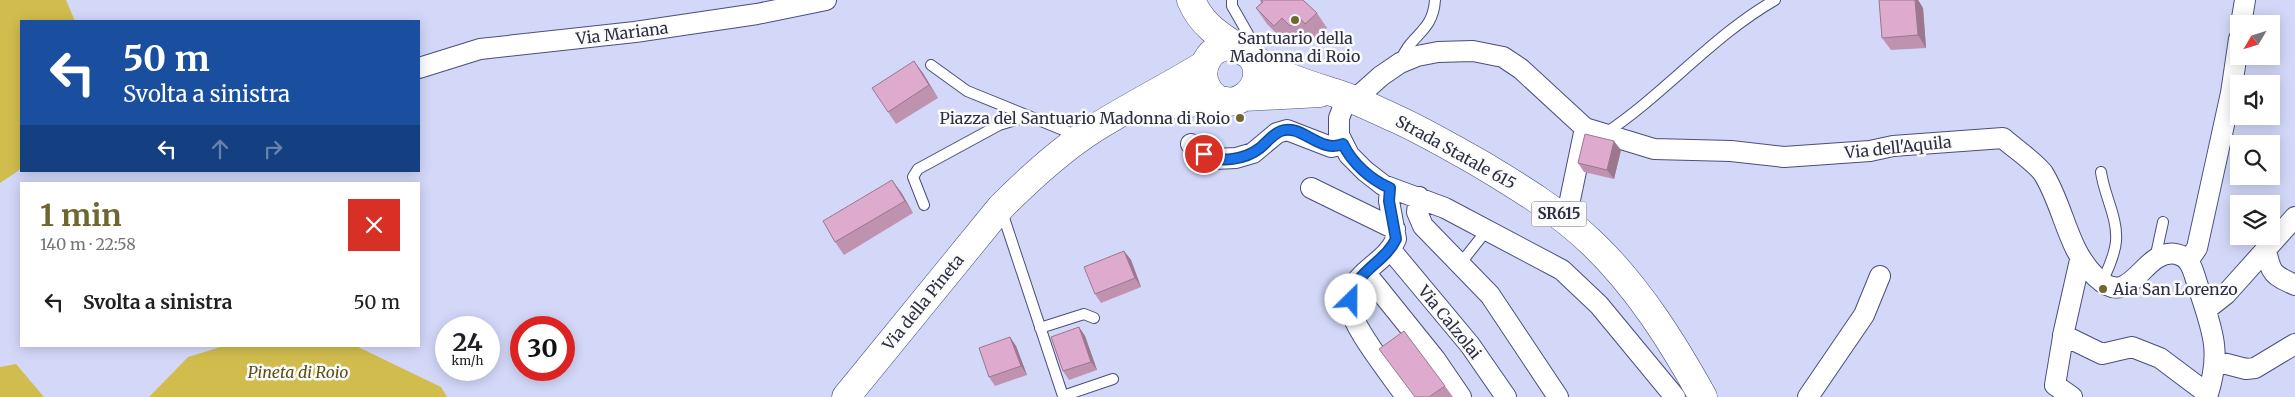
<!DOCTYPE html>
<html lang="it">
<meta charset="utf-8">
<style>
body{margin:0;font-family:Merriweather,serif;background:#f2f2f2;color:#202124;height:100vh;display:flex;flex-direction:column;font-size:19px;white-space:nowrap}
*{box-sizing:border-box;margin:0}
p{font-size:16px;color:#757577}
.icon{flex:none;width:28px;height:28px;fill:none;stroke:currentColor;stroke-width:2;stroke-linecap:round;stroke-linejoin:round}
.map{position:relative;flex:1;overflow:hidden}
.details{position:absolute;left:20px;top:182px;width:400px;height:165px;display:flex;flex-direction:column;background:#fff;border-radius:0px;box-shadow:0 2px 12px #0003}
.details>*{flex:none}
.hud{position:absolute;left:20px;top:20px;width:400px;height:152px;border-radius:0px;box-shadow:0 2px 12px #0003;background:#1a4fa0;color:#fff;overflow:hidden}
.needle{width:32px;rotate:232deg}
.controls{position:absolute;left:2230px;top:15px;display:grid;gap:10px}
.controls a{display:grid;place-items:center;width:50px;height:50px;border-radius:0px;background:#fff;box-shadow:0 2px 12px #0003;font-size:25px}
.speed{position:absolute;left:435px;top:316px;display:flex;gap:10px;font-size:25px;font-weight:700;text-align:center}
.speed>*{display:grid;place-content:center;width:65px;height:65px;border-radius:50%;background:#fff;box-shadow:0 2px 12px #0003;line-height:1}
.speed small{font-size:12px;font-weight:400}
.speed .limit{border:8px solid #d22;background:#fff;color:#111}
.pin{position:absolute;display:grid;place-items:center;width:42px;height:42px;color:#fff;margin:-21px;border:2px solid #fff;border-radius:50%;box-shadow:0 1px 5px #0007}
.me{position:absolute;width:55px;margin:-28px;rotate:23deg;stroke-linejoin:round;filter:drop-shadow(0 0 4px #0008)}
.turn{display:flex;align-items:center;gap:18px;height:105px;padding:0 20px;font-size:22px}
.turn .icon{width:65px;height:65px;stroke-width:2.5}
.turn b{display:block;font-size:35px;line-height:42px}
.lanes{display:flex;align-items:center;height:48px;padding:0 20px;background:#0003;justify-content:center;gap:25px;direction:ltr}
.lanes .off{opacity:.35}
.round{display:grid;place-items:center;flex:none;width:52px;height:52px;border-radius:0px;background:#f2f2f2}
.overview{display:flex;align-items:center;justify-content:space-between;height:85px;padding:0 20px}
h1{font-size:30px;font-weight:700;line-height:38px;color:#6f6632}
ul{padding:0;list-style:none}
li{display:flex;align-items:center;gap:15px;height:70px;padding:0 20px}
li div{flex:1}
li b{display:block;font-size:19px}
li em{font-style:normal}
.map>svg:first-child{display:block}
</style>
<div class="map">
<svg width="2295" height="397" viewBox="0 0 2295 397">
<rect width="100%" height="100%" fill="#d3d8f9"/>
<path fill="#d1bd4e" d="M0,0H66L75,21H21V169L0,183Z
M224,346H356L441,387L447,397H149L188,357Z
M16,364L44,397H0V367Z"/>
<g fill="none" stroke-linecap="round" stroke-linejoin="round">
<defs>
<path id="lane" d="M1232,0V6L1248,34L1245,50
M1400,62C1410,34 1433,33 1435,0
M931,65L967,91L1078,136
M1604,134C1665,94 1712,36 1775,0
M2101,172C2104,195 2118,218 2116,241C2115,256 2107,270 2102,283
M924,205L913,177L918,169L999,125L1029,116
M1002,212L1063,396L1113,379
M2155,259L2163,222
M1460,264L1487,230
M1040,328L1084,314L1094,318"/>
<path id="street" d="M2241,24L2245,0
M419,68L480,49L635,32L757,14L826,0
M1347,97L1339,118V135L1349,155L1365,171L1383,185L1445,208L1562,270L1599,305L1675,397
M1354,100L1381,76L1400,63L1417,56L1438,52L1473,51L1503,57L1521,69L1585,128L1654,149L1731,151L1784,157L1870,151L1893,146L2003,138C2014,148 2035,162 2043,173C2064,206 2067,250 2096,277C2132,312 2142,248 2176,254C2191,257 2193,271 2197,283C2211,328 2223,349 2207,397
M1191,144L1214,159L1236,158L1253,153L1277,133L1287,130L1331,147L1343,144
M1311,188L1395,229
M1390,188L1389,201L1396,239C1388,258 1368,266 1356,282C1350,292 1350,304 1353,316C1359,335 1393,378 1406,397
M1419,197L1417,212L1423,226L1490,295L1558,397
M1566,219L1585,128
M1390,249L1470,345L1506,397
M2266,250C2271,274 2273,275 2295,285
M2188,261L2197,248L2231,93L2239,39
M1365,272L1435,359L1461,397
M2207,309L2226,294L2295,217
M2063,335L2102,354L2132,347L2160,358L2208,394
M2215,361L2246,369L2255,368L2295,344
M1808,397L1864,315L1880,276
M2072,397L2055,385L2064,331L2080,260"/>
<path id="secondary" d="M1140,109L1186,103L1226,101
M846,397L1001,207C1029,179 1060,150 1095,128C1130,106 1168,87 1204,65"/>
<path id="primary" d="M1191,0C1201,24 1219,36 1241,49
M1251,56C1273,85 1230,120 1209,91C1195,72 1209,43 1233,47C1242,48 1246,53 1253,58C1281,78 1315,86 1347,97C1362,103 1377,110 1392,117C1422,130 1450,147 1479,163C1519,187 1559,211 1593,244C1638,287 1673,343 1703,397
M1244,97L1320,93"/>
</defs>
<use href="#lane" stroke="#4a4e7c" stroke-width="12"/>
<use href="#street" stroke="#4a4e7c" stroke-width="22"/>
<use href="#secondary" stroke="#4a4e7c" stroke-width="29"/>
<use href="#primary" stroke="#4a4e7c" stroke-width="29"/>
<use href="#lane" stroke="#fff" stroke-width="10"/>
<use href="#street" stroke="#fff" stroke-width="20"/>
<use href="#secondary" stroke="#fff" stroke-width="28"/>
<use href="#primary" stroke="#fff" stroke-width="28"/>
</g>
<path fill="#bf92b0" d="M1260,0H1303L1317,13L1327,28L1316,39L1310,33L1301,41L1293,33L1285,42L1267,24L1256,8L1261,3Z
M1879,0H1918L1923,8L1926,48L1891,50L1882,38Z
M914,61L938,98L896,124L888,112Z
M1621,150L1614,179L1584,172L1578,163Z
M901,192L913,213L844,255L835,242Z
M1124,251L1131,260L1141,287L1101,303L1095,294Z
M1079,327L1085,336L1097,370L1069,380L1063,371Z
M1010,337L1016,346L1027,375L995,386L989,377Z
M1445,386L1453,397H1414Z"/>
<path fill="#9b7790" d="M1915,0H1918L1923,8L1926,48L1918,35Z
M914,61L923,73L938,98L929,85Z
M1614,141L1621,150L1614,179L1607,170Z
M892,180L901,192L913,213L905,201Z
M1124,251L1131,260L1141,287L1135,278Z
M1079,327L1085,336L1097,370L1091,362Z
M1010,337L1016,346L1027,375L1021,366Z"/>
<path fill="#deaacd" stroke="#9b7790" d="M1261,0H1303L1317,13L1305,24L1299,17L1290,26L1282,18L1274,26L1256,8L1263,2Z
M1879,0H1915L1918,35L1882,38Z
M914,61L929,85L888,112L872,88Z
M1585,134L1614,141L1607,170L1578,163Z
M892,180L905,201L835,242L823,221Z
M1124,251L1135,278L1095,294L1084,267Z
M1079,327L1091,362L1063,371L1051,337Z
M1404,331L1445,386L1429,397H1415L1379,349Z
M1010,337L1021,366L989,377L979,348Z"/>
<g fill="none" stroke-linecap="round" stroke-linejoin="round">
<defs>
<path id="route" d="M1204,154C1220,164 1246,159 1260,148C1266,143 1273,134 1281,131C1301,123 1320,154 1343,144C1352,163 1371,180 1390,188L1389,201L1396,239C1385,263 1353,272 1351,300"/>
</defs>
<use href="#route" stroke="#114b97" stroke-width="12"/>
<use href="#route" stroke="#1a73e8" stroke-width="9"/>
</g>
<g fill="#6f6632" stroke="#fbfbfb" stroke-width="2">
<circle cx="1295" cy="20" r="5"/>
<circle cx="1240" cy="118" r="5"/>
<circle cx="2103" cy="289" r="5"/>
</g>
<g text-anchor="middle" stroke-width="5" stroke-linejoin="round" paint-order="stroke">
<rect fill="#fbfbfb" stroke="#6a6c7b" stroke-width="1" x="1531.5" y="201.5" width="55" height="25" rx="4"/>
<g font-size="15" font-weight="bold" fill="#2c2f44">
<text x="1559" y="219">SR615</text>
</g>
<g font-size="16" fill="#2c2f44" stroke="#fbfbfb">
<text transform="translate(622 33) rotate(-7)" y="6">Via Mariana</text>
<text transform="translate(1898 147) rotate(-6)" y="6">Via dell'Aquila</text>
<text transform="translate(1456 152) rotate(29)" y="6">Strada Statale 615</text>
<text transform="translate(923 302) rotate(-51)" y="6">Via della Pineta</text>
<text transform="translate(1450 322) rotate(51)" y="6">Via Calzolai</text>
</g>
<g font-size="16" fill="#2c2f44" stroke="#fbfbfb">
<text x="1295" y="44">Santuario della<tspan x="1295" dy="18">Madonna di Roio</tspan></text>
<text x="1230" y="124" text-anchor="end">Piazza del Santuario Madonna di Roio</text>
<text x="2113" y="295" text-anchor="start">Aia San Lorenzo</text>
</g>
<g font-size="16" font-style="italic" fill="#5b5013" stroke="#fbfbfb">
<text x="298" y="378">Pineta di Roio</text>
</g>
</g>
</svg>
<div class="controls">
<a><svg class="needle" viewBox="-14 -14 28 28"><path d="M0-13l5 13h-10z" fill="#e53935"/><path d="M0 13l5-13h-10z" fill="#757577"/></svg></a>
<a><svg class="icon" aria-label="sound" viewBox="0 0 24 24"><path d="M4 9h4l5-4v14l-5-4H4zM17 9q2 3 0 6"/></svg></a>
<a><svg class="icon" aria-label="search" viewBox="0 0 24 24"><circle cx="10" cy="10" r="6"/><path d="M15 15l6 6"/></svg></a>
<a><svg class="icon" aria-label="layers" viewBox="0 0 24 24"><path d="M12 4l9 5-9 5-9-5zM3 14l9 5 9-5"/></svg></a>
</div>
<div class="speed"><div>24<small>km/h</small></div><div class="limit">30</div></div>
<div class="pin" style="left:1204px;top:154px;background:#d93025"><svg class="icon" aria-label="arrive" viewBox="0 0 24 24"><path d="M6 21V4h12l-3 4 3 4H6"/></svg></div>
<svg class="me" style="left:1351px;top:300px" viewBox="-20 -20 40 40"><circle r="19" fill="#fff"/><path d="M0-13L10 11 0 6-10 11z" fill="#1a73e8"/></svg>
<div class="hud">
<div class="turn"><svg class="icon" aria-label="left" viewBox="0 0 24 24"><path d="M17 20v-9H6M10 6l-5 5 5 5"/></svg><div><b>50 m</b>Svolta a sinistra</div></div>
<div class="lanes"><svg class="icon" aria-label="left" viewBox="0 0 24 24"><path d="M17 20v-9H6M10 6l-5 5 5 5"/></svg><svg class="icon off" aria-label="ahead" viewBox="0 0 24 24"><path d="M12 20V5M6 11l6-6 6 6"/></svg><svg class="icon off" aria-label="right" viewBox="0 0 24 24"><path d="M7 20v-9h11M14 6l5 5-5 5"/></svg></div>
</div>
<section class="details">
<div class="overview"><div><h1>1 min</h1><p>140 m · 22:58</p></div><a class="round" style="background:#d93025;color:#fff"><svg class="icon" aria-label="close" viewBox="0 0 24 24"><path d="M6 6l12 12M18 6L6 18"/></svg></a></div>
<ul>
<li><svg class="icon" aria-label="left" viewBox="0 0 24 24"><path d="M17 20v-9H6M10 6l-5 5 5 5"/></svg><div><b>Svolta a sinistra</b></div><em>50 m</em></li>
</ul>
</section>
</div>
